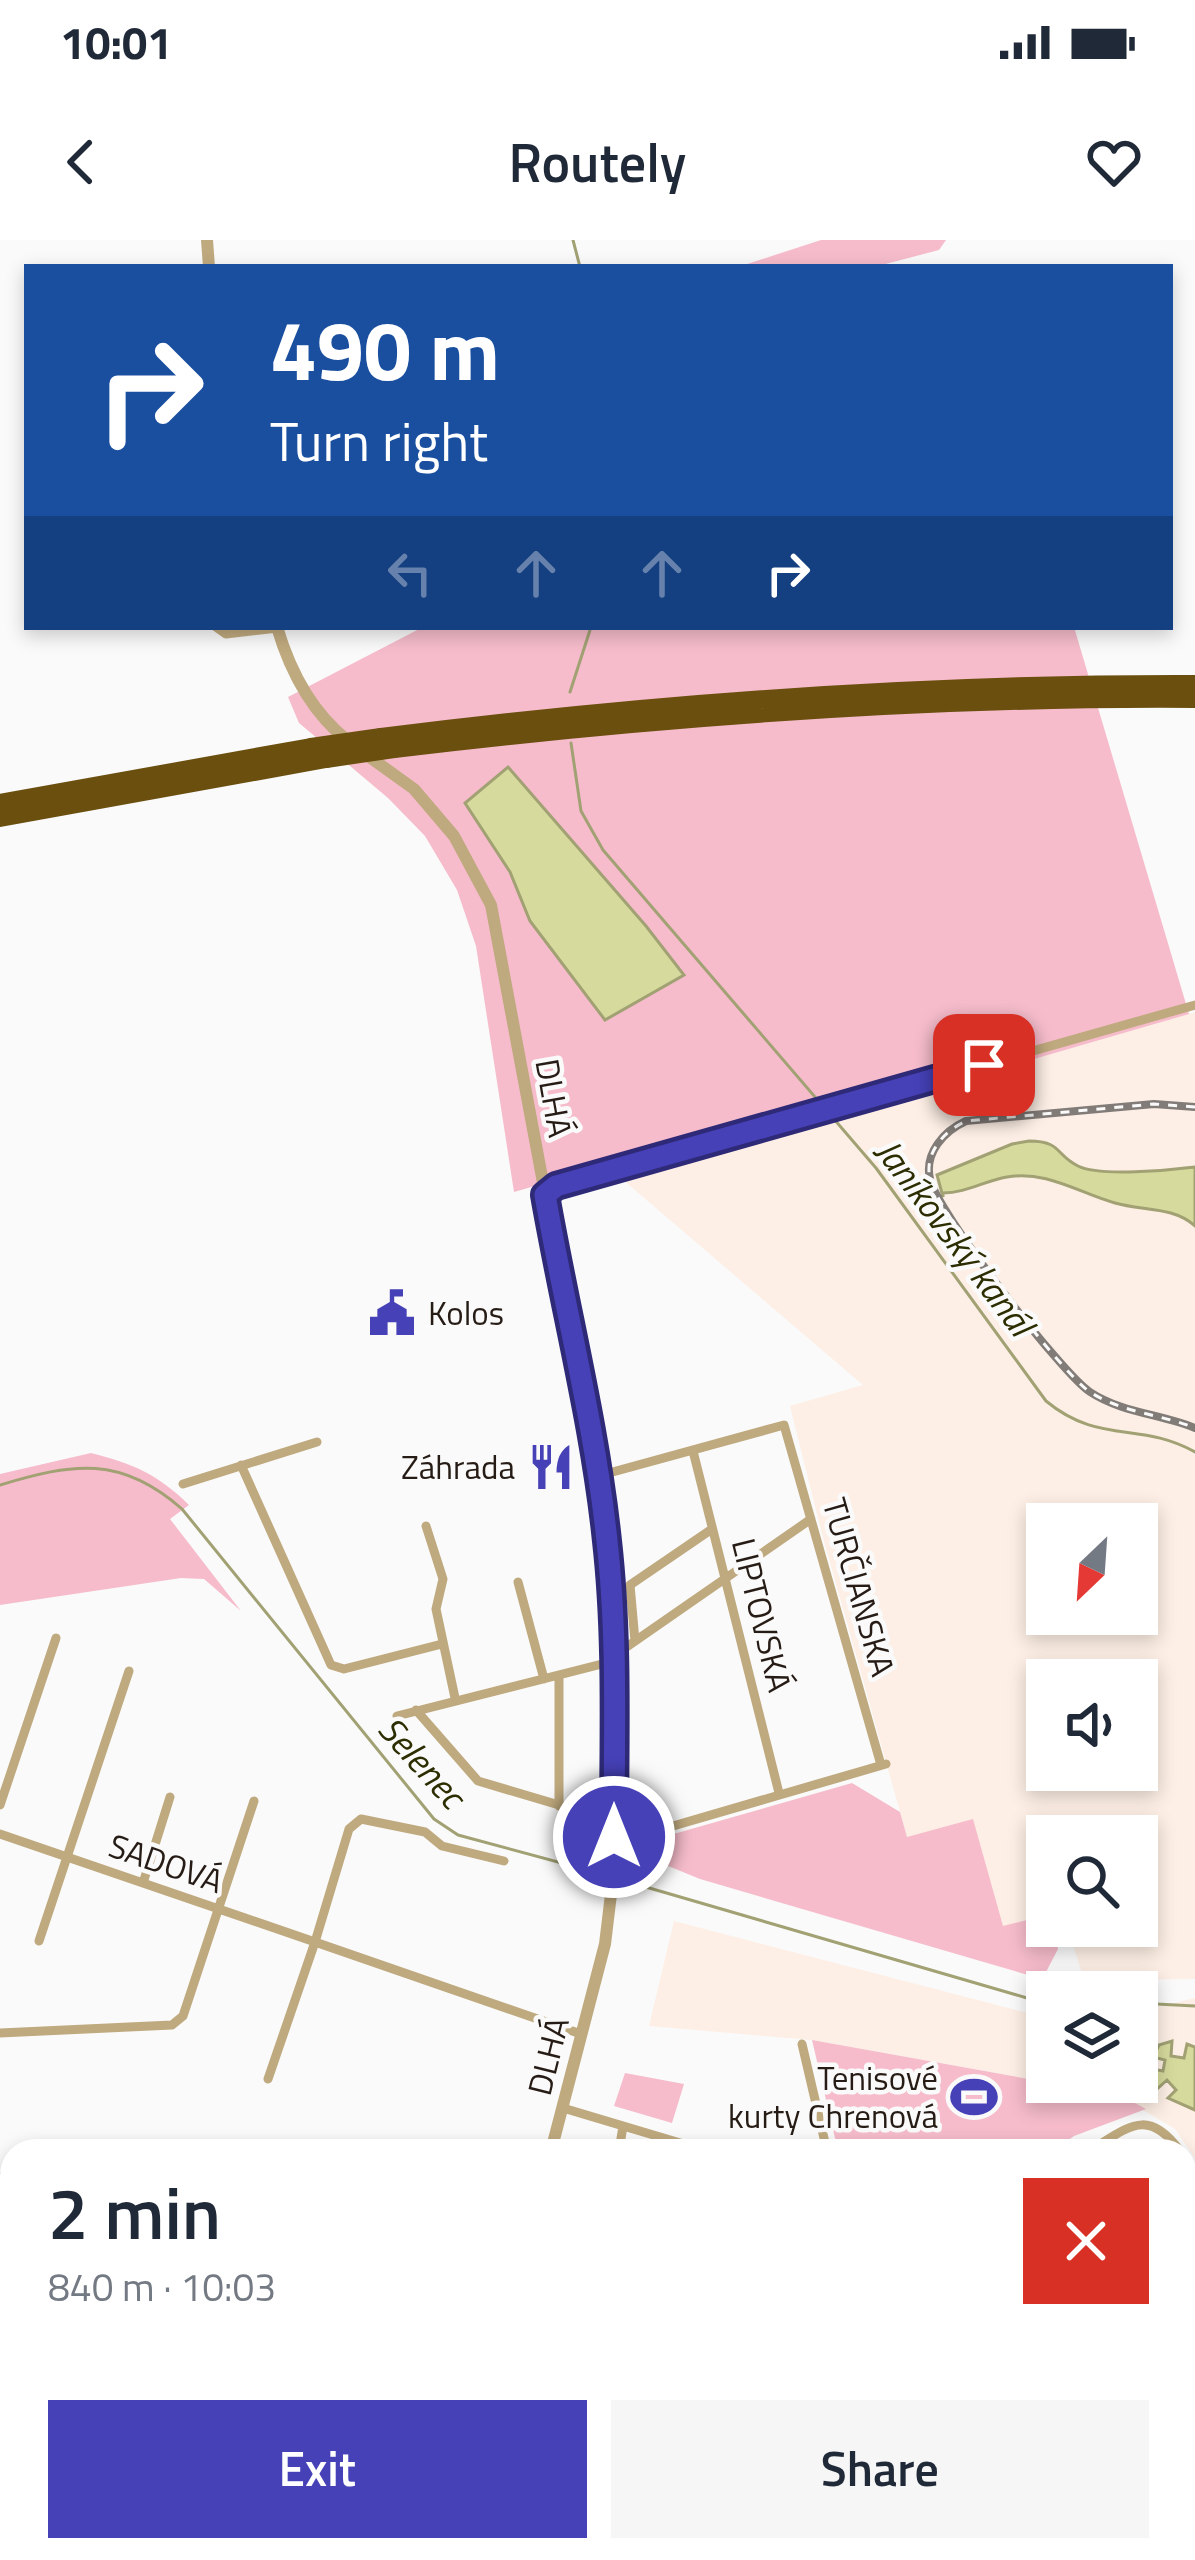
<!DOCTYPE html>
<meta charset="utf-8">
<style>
body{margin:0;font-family:"Titillium Web",sans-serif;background:#f6f6f7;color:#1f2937;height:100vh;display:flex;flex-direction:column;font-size:45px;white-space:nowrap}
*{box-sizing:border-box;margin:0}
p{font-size:39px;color:#747a83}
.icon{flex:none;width:66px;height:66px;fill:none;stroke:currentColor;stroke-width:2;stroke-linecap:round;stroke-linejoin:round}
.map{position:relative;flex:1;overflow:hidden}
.side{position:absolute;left:0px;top:1899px;width:1197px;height:423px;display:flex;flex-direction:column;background:#fff;border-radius:36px 36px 0 0;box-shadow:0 6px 18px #0003}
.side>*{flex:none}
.hud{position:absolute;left:24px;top:24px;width:1149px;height:366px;border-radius:0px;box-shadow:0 6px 18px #0003;background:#1a4fa0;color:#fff;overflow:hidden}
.needle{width:78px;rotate:205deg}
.buttons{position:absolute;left:1026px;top:1263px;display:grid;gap:24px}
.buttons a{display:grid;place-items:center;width:132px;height:132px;border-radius:0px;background:#fff;box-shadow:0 6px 18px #0003;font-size:60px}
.pin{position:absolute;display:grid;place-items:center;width:102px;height:102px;color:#fff;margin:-51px;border-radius:24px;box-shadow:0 6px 18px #0006}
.me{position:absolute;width:132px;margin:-66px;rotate:0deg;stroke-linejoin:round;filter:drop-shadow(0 0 9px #0008)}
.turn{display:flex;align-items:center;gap:42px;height:252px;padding:0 48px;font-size:54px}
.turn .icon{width:156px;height:156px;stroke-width:2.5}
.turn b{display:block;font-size:84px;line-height:102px}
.lanes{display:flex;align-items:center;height:114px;padding:0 48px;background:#0003;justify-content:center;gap:60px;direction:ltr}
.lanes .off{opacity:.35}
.round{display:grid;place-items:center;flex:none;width:126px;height:126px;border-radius:0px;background:#f6f6f7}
.overview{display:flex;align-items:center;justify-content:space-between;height:204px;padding:0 48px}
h1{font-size:72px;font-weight:600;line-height:90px}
.cta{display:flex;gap:24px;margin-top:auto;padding:24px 48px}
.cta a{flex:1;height:138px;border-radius:0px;background:#4641b7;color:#fff;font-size:48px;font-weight:600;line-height:138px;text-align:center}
.cta a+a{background:#f6f6f7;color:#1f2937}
.status{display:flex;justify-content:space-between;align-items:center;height:84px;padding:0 60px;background:#fff;direction:ltr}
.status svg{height:33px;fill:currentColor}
header{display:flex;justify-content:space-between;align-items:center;height:156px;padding:0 48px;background:#fff;font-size:54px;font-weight:600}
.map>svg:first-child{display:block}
</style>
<div class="status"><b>10:01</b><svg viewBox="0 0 49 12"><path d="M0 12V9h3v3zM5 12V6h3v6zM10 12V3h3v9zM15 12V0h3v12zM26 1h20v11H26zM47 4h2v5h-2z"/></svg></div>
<header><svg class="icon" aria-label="back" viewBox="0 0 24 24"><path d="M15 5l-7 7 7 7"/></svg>Routely<svg class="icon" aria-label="heart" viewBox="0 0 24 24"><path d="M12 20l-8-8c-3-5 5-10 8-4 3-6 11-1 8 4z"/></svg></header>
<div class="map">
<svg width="1195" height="2320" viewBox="0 0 1195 2320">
<rect width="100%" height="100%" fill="#fafafa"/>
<path fill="#fdefe5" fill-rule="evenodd" d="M1195,772V1739L1084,1740L1067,1686H1137V1596H1047V1675L1003,1687L907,1597L822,1294L790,1166L863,1145L622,939ZM1047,1284H1137V1374H1047ZM1047,1440H1137V1530H1047Z
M674,1681L1047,1778V1842H1077L1062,1845L812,1800L649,1786Z
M1195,1758V1918L1175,1889L1096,1842H1137V1772Z"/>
<path fill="#f6bccb" d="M821,0H946L939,10L874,27H738Z
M423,387H1074L1189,774L622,939L604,926L514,952L476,706L457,650L425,596L388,558L299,483L288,457Z
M91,1213C132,1223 159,1235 189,1265L170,1279L241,1371L204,1339L181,1338L0,1365V1234Z
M852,1543L900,1572L907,1597L973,1579L1003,1686L1047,1675V1686H1053L1058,1709L1046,1732L1028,1735L700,1639L651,1619L642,1603Z
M812,1800L1062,1845L1096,1842L1146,1869L1074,1896L1053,1911H838Z
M625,1833L684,1844L672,1883L614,1866Z
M1195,2116V2267L1186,2269L1185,2118Z"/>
<path fill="#d6da9c" stroke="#a1a174" stroke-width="3" d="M508,527L646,686L684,735L605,780L530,681L510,632L465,563Z
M1029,901C1062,901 1055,915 1078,926C1099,937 1171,930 1195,927V986C1173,966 1142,971 1115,963C1079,953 1046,930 1007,937C984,941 966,953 943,953V957L937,935L1012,904Z
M1172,1801L1171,1816L1184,1818L1187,1804L1195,1807V1870L1168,1858L1176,1850L1167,1840L1157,1849L1147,1828L1163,1831L1165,1820L1153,1817L1159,1805Z"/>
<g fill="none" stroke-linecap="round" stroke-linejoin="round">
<path stroke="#a1a174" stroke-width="3" d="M573,0L580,27
M570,452L591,387
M571,503L581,571L603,610L876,928L1046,1161C1099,1205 1140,1181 1195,1212
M0,1245C73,1223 121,1215 182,1269L434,1579L458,1595L606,1635
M615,1638L1027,1758L1047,1759
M1137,1763L1195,1766"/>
<path stroke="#bfa97e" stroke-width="9" d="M216,387L226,394L278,388
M545,955L556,946L1195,765
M693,1211L779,1553
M241,1225L331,1425L344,1429L442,1404
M598,1236L784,1185L881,1525
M183,1244L317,1202
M426,1286L443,1339L436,1369L455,1458
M518,1342L544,1439
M635,1401L630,1345L712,1289
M416,1470L478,1541L586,1573
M397,1476L602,1424L811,1279
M0,1565L56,1398
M559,1566V1435
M0,1594L315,1702L349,1589L361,1579L425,1592L442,1606L504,1621
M613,1597L649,1593L886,1524
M143,1643L170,1557
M39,1701L129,1431
M0,1793L172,1785L183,1776L254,1561
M802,1804L827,1911
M268,1839L315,1702L581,1794
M563,1868L707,1911
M461,1911L552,1906
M619,1911L623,1886
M1089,1911C1128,1888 1147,1866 1180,1911
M1185,1919L1195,1932
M0,1937H12
M0,2089L12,2088
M1185,2097L1195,2094
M0,2240L12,2239
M130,2310V2320
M272,2310L273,2320
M606,2310L608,2320
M852,2310V2320
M1056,2310L1059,2320"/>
<path stroke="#bfa97e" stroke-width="12" d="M207,0L209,27
M277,387C290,431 311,472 348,501
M364,513L414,549L454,596L491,665L598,1236L607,1303L614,1424L612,1646L605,1704L551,1911
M550,2310L552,2320"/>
<path stroke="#6a4f0f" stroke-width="18" d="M381,497C651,463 922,443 1195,444
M394,509C660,477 927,457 1195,459
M0,563L311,507
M0,578L326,519"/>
<defs>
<path id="rail" d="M1195,867L1154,864L966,881C944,891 924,913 930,939C936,970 1062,1134 1090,1152C1122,1173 1161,1174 1195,1188"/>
</defs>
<use href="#rail" stroke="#827c78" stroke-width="8"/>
<use href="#rail" stroke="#fafafa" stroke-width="3" stroke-dasharray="9" stroke-linecap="butt"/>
<path stroke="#6a4f0f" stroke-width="18" d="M311,507L381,497
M326,519L394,509"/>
</g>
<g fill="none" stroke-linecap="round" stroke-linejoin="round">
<defs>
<path id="route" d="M614,1597C614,1499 618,1399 607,1301C595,1185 565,1070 545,955L556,946L984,825"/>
</defs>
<use href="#route" stroke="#2e2a77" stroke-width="30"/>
<use href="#route" stroke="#4641b7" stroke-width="21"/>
</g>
<defs>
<symbol id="civic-bare" viewBox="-9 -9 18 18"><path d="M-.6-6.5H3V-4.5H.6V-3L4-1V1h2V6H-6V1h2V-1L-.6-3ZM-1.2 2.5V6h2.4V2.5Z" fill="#4641b7" stroke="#fafafa" stroke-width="2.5" paint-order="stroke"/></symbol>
<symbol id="restaurant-bare" viewBox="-9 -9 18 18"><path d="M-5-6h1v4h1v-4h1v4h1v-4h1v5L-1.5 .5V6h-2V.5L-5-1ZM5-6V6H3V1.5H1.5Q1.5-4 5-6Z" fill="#4641b7" stroke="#fafafa" stroke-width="2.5" paint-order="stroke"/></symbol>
<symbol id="stadium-bare" viewBox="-9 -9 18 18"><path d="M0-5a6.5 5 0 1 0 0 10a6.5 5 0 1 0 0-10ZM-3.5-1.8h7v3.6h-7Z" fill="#4641b7" stroke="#fafafa" stroke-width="2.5" paint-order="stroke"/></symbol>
</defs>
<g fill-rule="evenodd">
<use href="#civic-bare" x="359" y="1040" width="66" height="66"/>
<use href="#restaurant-bare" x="518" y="1194" width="66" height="66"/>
<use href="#stadium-bare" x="941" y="1824" width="66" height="66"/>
</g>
<g text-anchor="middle" stroke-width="9" stroke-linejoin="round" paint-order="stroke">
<g font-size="33" fill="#261c15" stroke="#fafafa">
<text transform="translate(554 858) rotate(80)" y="12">DLHÁ</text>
<text transform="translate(859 1347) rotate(74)" y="12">TURČIANSKA</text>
<text transform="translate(762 1375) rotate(76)" y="12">LIPTOVSKÁ</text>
<text transform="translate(166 1623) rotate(19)" y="12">SADOVÁ</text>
<text transform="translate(548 1816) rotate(-76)" y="12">DLHÁ</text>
</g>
<g font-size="33" fill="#261c15" stroke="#fafafa" text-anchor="end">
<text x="428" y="1085" text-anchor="start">Kolos</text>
<text x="515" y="1239">Záhrada</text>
<text x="938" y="1850">Tenisové<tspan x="938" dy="38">kurty Chrenová</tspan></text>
</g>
<g font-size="36" font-style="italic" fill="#2c2d00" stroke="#fafafa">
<text transform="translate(955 997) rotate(53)" y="13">Janíkovský kanál</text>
<text transform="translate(422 1522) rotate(48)" y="13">Selenec</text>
</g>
</g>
</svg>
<div class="buttons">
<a><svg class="needle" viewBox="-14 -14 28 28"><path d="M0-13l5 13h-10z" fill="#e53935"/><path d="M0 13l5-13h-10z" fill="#747a83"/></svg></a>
<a><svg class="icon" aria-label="sound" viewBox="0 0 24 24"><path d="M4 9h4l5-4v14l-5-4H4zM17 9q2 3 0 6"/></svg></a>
<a><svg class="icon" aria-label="search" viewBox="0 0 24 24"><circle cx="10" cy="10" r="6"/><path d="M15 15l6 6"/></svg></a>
<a><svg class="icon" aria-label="layers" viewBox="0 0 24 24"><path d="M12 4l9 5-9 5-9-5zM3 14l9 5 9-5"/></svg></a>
</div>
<div class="pin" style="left:984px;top:825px;background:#d93025"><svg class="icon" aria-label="arrive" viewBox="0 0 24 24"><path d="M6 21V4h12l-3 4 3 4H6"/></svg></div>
<svg class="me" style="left:614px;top:1597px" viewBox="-20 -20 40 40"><circle r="17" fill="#4641b7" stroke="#fff" stroke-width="3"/><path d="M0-11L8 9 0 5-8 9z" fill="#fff"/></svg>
<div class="hud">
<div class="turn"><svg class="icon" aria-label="right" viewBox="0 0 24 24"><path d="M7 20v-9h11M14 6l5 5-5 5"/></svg><div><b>490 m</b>Turn right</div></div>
<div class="lanes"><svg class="icon off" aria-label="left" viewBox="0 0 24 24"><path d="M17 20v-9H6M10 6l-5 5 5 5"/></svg><svg class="icon off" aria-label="ahead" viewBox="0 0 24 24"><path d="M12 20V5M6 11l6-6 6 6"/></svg><svg class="icon off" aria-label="ahead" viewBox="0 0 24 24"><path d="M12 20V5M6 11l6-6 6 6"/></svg><svg class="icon" aria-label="right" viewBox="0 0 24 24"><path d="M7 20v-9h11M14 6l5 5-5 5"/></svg></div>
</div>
<section class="side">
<div class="overview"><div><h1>2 min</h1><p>840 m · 10:03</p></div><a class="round" style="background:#d93025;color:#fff"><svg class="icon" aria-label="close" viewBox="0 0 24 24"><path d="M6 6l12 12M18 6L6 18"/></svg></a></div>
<div class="cta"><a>Exit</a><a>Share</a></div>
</section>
</div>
